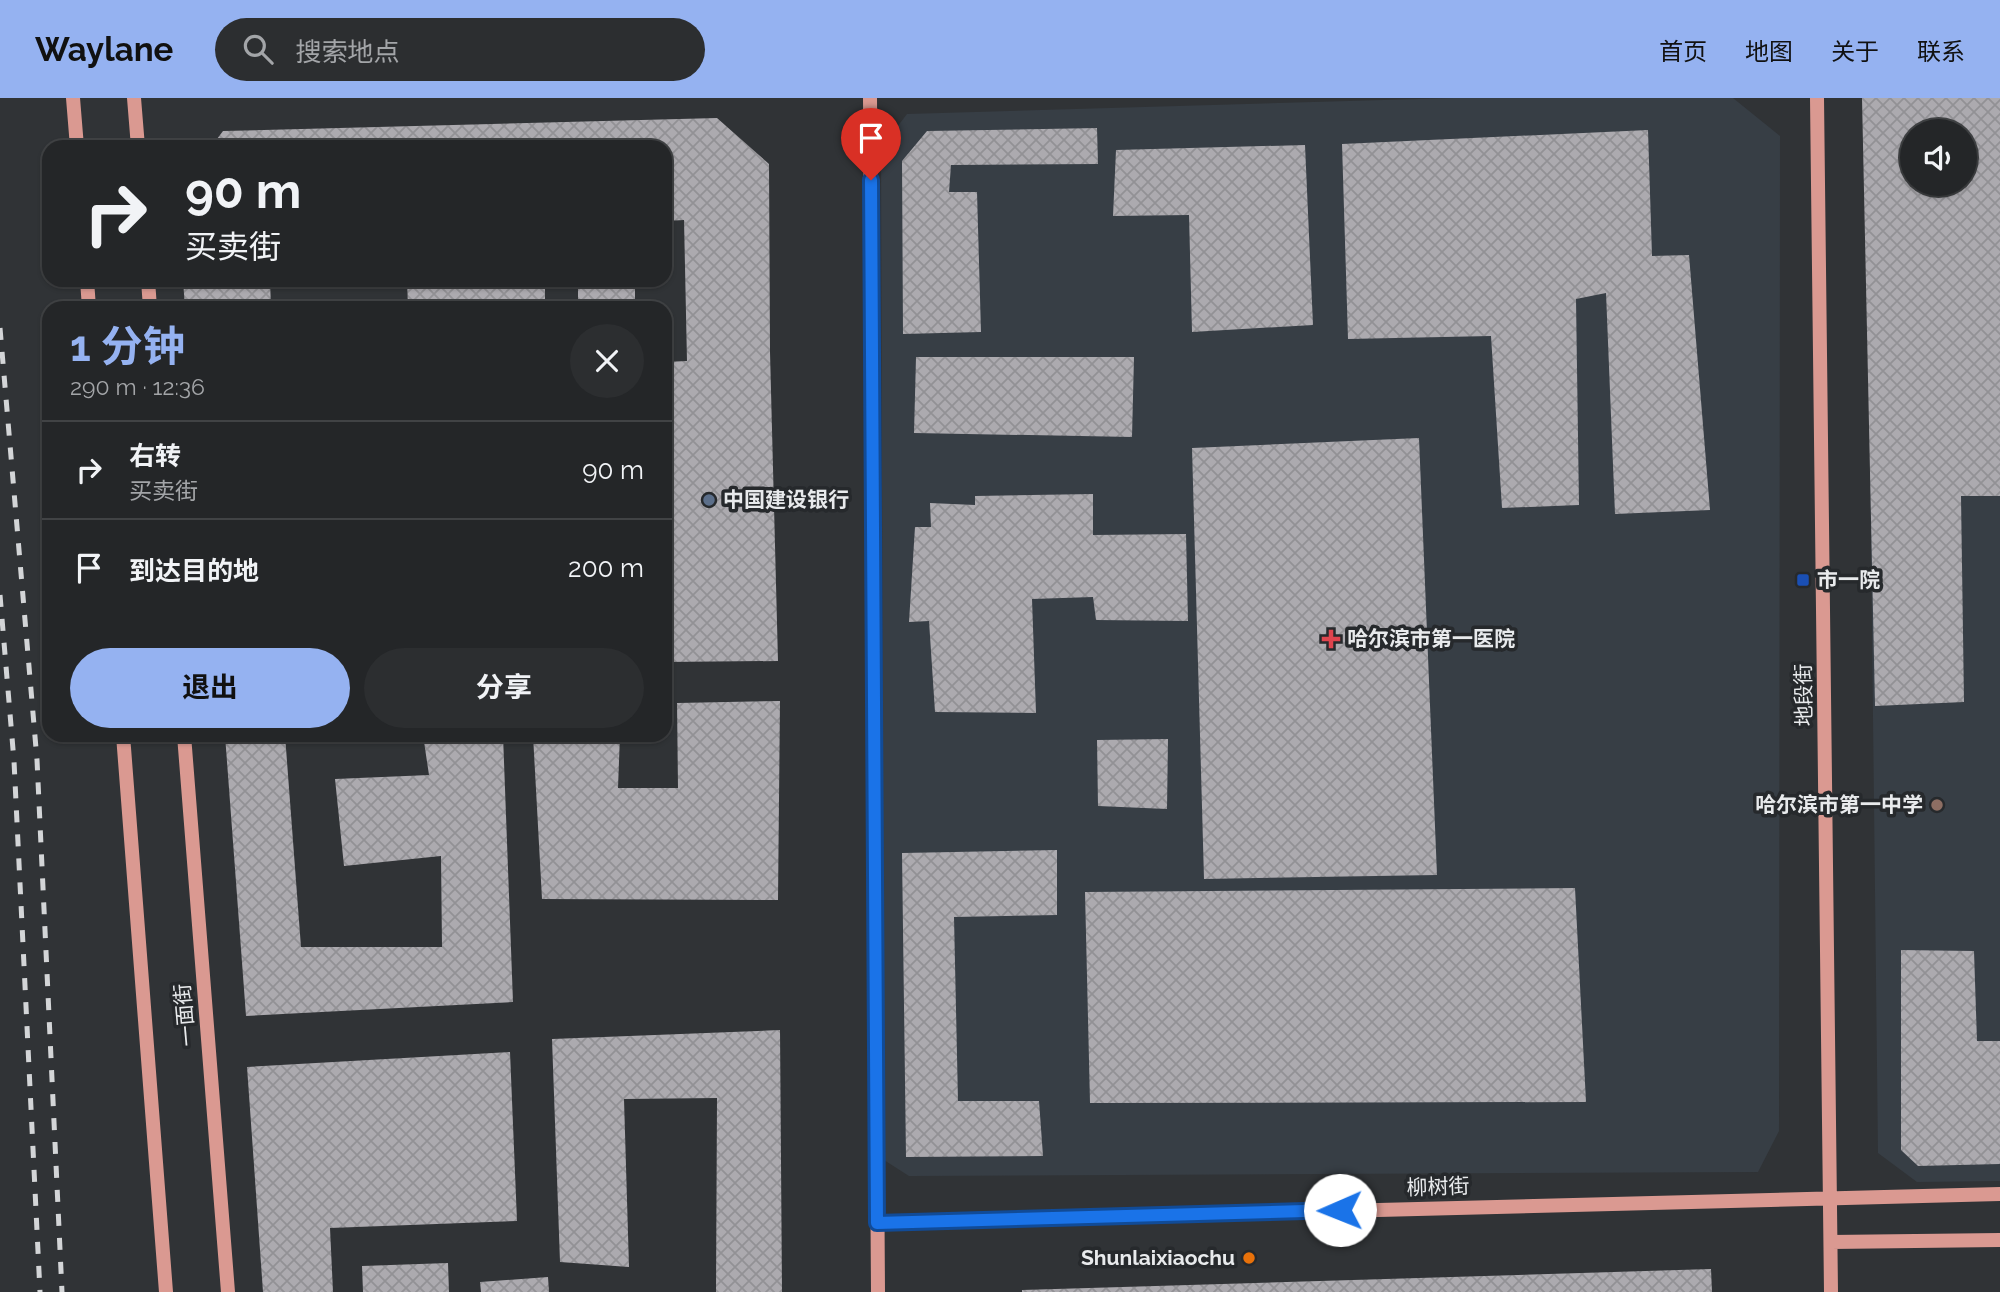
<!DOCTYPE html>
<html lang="zh">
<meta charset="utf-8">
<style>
body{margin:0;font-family:Raleway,"Noto Sans SC",sans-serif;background:#2c2e30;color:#f1f3f6;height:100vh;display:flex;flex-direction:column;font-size:26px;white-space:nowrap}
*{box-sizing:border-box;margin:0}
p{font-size:23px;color:#a3a5a8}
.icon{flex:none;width:38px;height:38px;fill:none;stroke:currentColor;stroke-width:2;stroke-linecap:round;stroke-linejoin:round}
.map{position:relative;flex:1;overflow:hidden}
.details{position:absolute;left:42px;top:203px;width:630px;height:441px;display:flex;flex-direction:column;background:#242628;border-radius:21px;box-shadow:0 2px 5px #0004,0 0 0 2px #414345}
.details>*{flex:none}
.guide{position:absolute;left:42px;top:42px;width:630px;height:147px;border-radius:21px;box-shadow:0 2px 5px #0004,0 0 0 2px #414345;background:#242628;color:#f1f3f6;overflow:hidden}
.tools{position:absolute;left:1900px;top:21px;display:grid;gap:14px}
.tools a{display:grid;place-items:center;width:77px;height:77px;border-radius:50%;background:#242628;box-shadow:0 2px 5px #0004,0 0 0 2px #414345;font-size:35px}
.pin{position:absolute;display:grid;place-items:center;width:60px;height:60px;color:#fff;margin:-72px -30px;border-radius:50% 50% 50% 0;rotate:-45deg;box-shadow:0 0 7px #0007}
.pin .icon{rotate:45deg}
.me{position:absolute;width:77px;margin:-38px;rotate:269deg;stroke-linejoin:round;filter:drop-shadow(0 0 5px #0008)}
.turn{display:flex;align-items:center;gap:24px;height:147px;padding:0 28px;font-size:32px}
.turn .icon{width:91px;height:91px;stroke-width:2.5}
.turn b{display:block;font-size:49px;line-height:60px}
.round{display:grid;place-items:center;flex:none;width:74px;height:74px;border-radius:37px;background:#2c2e30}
.overview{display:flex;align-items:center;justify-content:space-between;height:119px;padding:0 28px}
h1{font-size:42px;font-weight:700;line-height:52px;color:#95b2f1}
.primary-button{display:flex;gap:14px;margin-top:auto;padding:14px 28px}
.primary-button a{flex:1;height:80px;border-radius:42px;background:#95b2f1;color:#111;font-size:28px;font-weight:700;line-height:80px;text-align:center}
.primary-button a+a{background:#2c2e30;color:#f1f3f6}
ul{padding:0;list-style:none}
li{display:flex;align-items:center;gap:21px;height:98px;padding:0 28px;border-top:2px solid #414345}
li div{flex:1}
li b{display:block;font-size:26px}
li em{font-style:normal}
header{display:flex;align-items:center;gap:42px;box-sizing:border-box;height:98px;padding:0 35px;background:#95b2f1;color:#111}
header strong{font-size:33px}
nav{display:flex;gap:38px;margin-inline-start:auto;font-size:24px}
.search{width:490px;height:63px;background:#2c2e30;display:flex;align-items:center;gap:18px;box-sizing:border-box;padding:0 24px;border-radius:38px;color:#a3a5a8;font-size:26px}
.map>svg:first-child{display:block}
</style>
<header>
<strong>Waylane</strong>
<div class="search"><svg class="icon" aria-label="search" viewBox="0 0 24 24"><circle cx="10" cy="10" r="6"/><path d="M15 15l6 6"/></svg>搜索地点</div>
<nav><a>首页</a><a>地图</a><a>关于</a><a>联系</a></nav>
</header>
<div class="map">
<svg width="2000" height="1194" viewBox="0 0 2000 1194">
<defs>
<pattern id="building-cross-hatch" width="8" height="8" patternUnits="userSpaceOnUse" patternTransform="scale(1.75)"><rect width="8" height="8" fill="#acaaaf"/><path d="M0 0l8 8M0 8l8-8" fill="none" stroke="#929195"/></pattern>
</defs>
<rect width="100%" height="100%" fill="#303336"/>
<path fill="#373e45" d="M1453,0H1733L1780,38L1779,1033L1758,1074L909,1078L884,1062L881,50L907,16Z
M1870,358H2000V1083L1917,1084L1878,1055Z"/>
<path fill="url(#building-cross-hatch)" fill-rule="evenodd" d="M1862,0H2000V398H1961L1964,604L1875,608ZM1913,33H1965V86H1913Z
M717,20L769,66L770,254L778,563L665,564V264L687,263L684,122L665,123V49H211L223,33Z
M1097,30L1098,66L951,67L949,94H977L981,234L903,236L902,63L927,33Z
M1648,32L1652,158L1689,157L1710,412L1615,416L1606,195L1576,201L1579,407L1502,410L1491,238L1348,241L1342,46Z
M1305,47L1313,227L1192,234L1189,117L1113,118L1116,52Z
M183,182H270L271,210H185Z
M407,182H545V210H408Z
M578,182H635V210H578Z
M916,259H1134L1132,339L914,335Z
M1419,340L1437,777L1204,781L1192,350Z
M1093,396V437L1186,436L1188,523L1096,522L1093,499L1032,501L1036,615L935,614L929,523L909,524L915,429H931L930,405L975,407V398Z
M780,603L778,802L542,801L533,637H620L618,690H678L677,605Z
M225,637H285L301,849H442L441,758L344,768L335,681L429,677L423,637H503L513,904L246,918Z
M1168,641L1167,711L1098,708L1097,642Z
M1057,752V817L954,819L958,1003H1039L1043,1058L906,1059L902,755Z
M1575,790L1586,1004L1090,1005L1085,794Z
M1901,852L1974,853L1977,943H2000V1066L1918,1068L1901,1052Z
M780,932L782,1194H716L717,1000L624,1001L629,1169L560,1164L552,941Z
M510,954L517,1123L330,1130L333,1194H263L247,969Z
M448,1165L449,1194H363L362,1168Z
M1711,1171L1712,1194H1022V1192Z
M548,1179L549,1194H481L480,1184Z"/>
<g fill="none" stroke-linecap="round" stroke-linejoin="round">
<path stroke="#da9991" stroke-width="14" d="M73,0L77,49
M134,0L138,49
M870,0L878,1194
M1817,0L1831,1194
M87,182L89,210
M148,182L150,210
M123,637L166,1194
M184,637L228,1194
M877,1125L2000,1096
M1831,1144L2000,1142"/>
<path stroke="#d3d5d7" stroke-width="5" stroke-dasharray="12 12" stroke-linecap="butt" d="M0,230L37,662L62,1194
M0,497L14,663L40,1194"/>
</g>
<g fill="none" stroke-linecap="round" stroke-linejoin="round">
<defs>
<path id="route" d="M871,82L877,1125L1340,1112"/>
</defs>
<use href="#route" stroke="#114b97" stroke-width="18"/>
<use href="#route" stroke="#1a73e8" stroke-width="12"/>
</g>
<circle fill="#5c6f8a" stroke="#26292c" stroke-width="2.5" cx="709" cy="402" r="7"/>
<rect fill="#1a4fb4" stroke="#26292c" stroke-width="2.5" x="1796" y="475" width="14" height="14" rx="3.5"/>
<path fill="#e0444e" stroke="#26292c" stroke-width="2.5" d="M1327.5 530.5h7v7h7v7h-7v7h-7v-7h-7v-7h7z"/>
<circle fill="#8d6e63" stroke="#26292c" stroke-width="2.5" cx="1937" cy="707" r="7"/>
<circle fill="#e8710a" stroke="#26292c" stroke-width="2.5" cx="1249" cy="1160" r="7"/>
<g text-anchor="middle" stroke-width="7" stroke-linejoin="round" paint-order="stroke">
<g font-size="21" font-weight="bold" fill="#e8eaec" stroke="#26292c" text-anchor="start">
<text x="723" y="409">中国建设银行</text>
<text x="1817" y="489">市一院</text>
<text x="1347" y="548">哈尔滨市第一医院</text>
<text x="1923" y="714" text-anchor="end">哈尔滨市第一中学</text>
<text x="1235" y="1167" text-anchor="end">Shunlaixiaochu</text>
</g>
<g font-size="21" fill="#e8eaec" stroke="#26292c">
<text transform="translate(1804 597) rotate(-91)" y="7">地段街</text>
<text transform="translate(185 917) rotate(-95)" y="7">一面街</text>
<text transform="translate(1438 1089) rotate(-2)" y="7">柳树街</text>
</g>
</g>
</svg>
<div class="tools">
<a><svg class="icon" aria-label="sound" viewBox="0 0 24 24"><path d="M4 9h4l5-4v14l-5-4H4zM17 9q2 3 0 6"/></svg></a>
</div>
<div class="pin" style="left:871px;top:82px;background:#d93025"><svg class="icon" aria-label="arrive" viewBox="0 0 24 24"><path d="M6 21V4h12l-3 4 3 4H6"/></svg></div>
<svg class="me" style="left:1340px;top:1112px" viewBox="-20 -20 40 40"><circle r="19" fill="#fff"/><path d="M0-13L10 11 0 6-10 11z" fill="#1a73e8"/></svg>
<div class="guide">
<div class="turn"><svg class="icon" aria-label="right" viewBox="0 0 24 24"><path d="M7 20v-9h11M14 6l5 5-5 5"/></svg><div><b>90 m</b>买卖街</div></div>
</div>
<section class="details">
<div class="overview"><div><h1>1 分钟</h1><p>290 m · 12:36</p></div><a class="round"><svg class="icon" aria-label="close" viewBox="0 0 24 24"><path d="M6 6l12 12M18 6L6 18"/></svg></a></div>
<ul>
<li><svg class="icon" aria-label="right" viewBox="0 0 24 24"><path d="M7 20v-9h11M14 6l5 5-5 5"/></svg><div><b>右转</b><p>买卖街</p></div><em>90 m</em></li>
<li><svg class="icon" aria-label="arrive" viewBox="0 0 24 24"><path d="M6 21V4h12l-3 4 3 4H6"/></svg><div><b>到达目的地</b></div><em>200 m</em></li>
</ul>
<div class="primary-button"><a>退出</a><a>分享</a></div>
</section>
</div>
